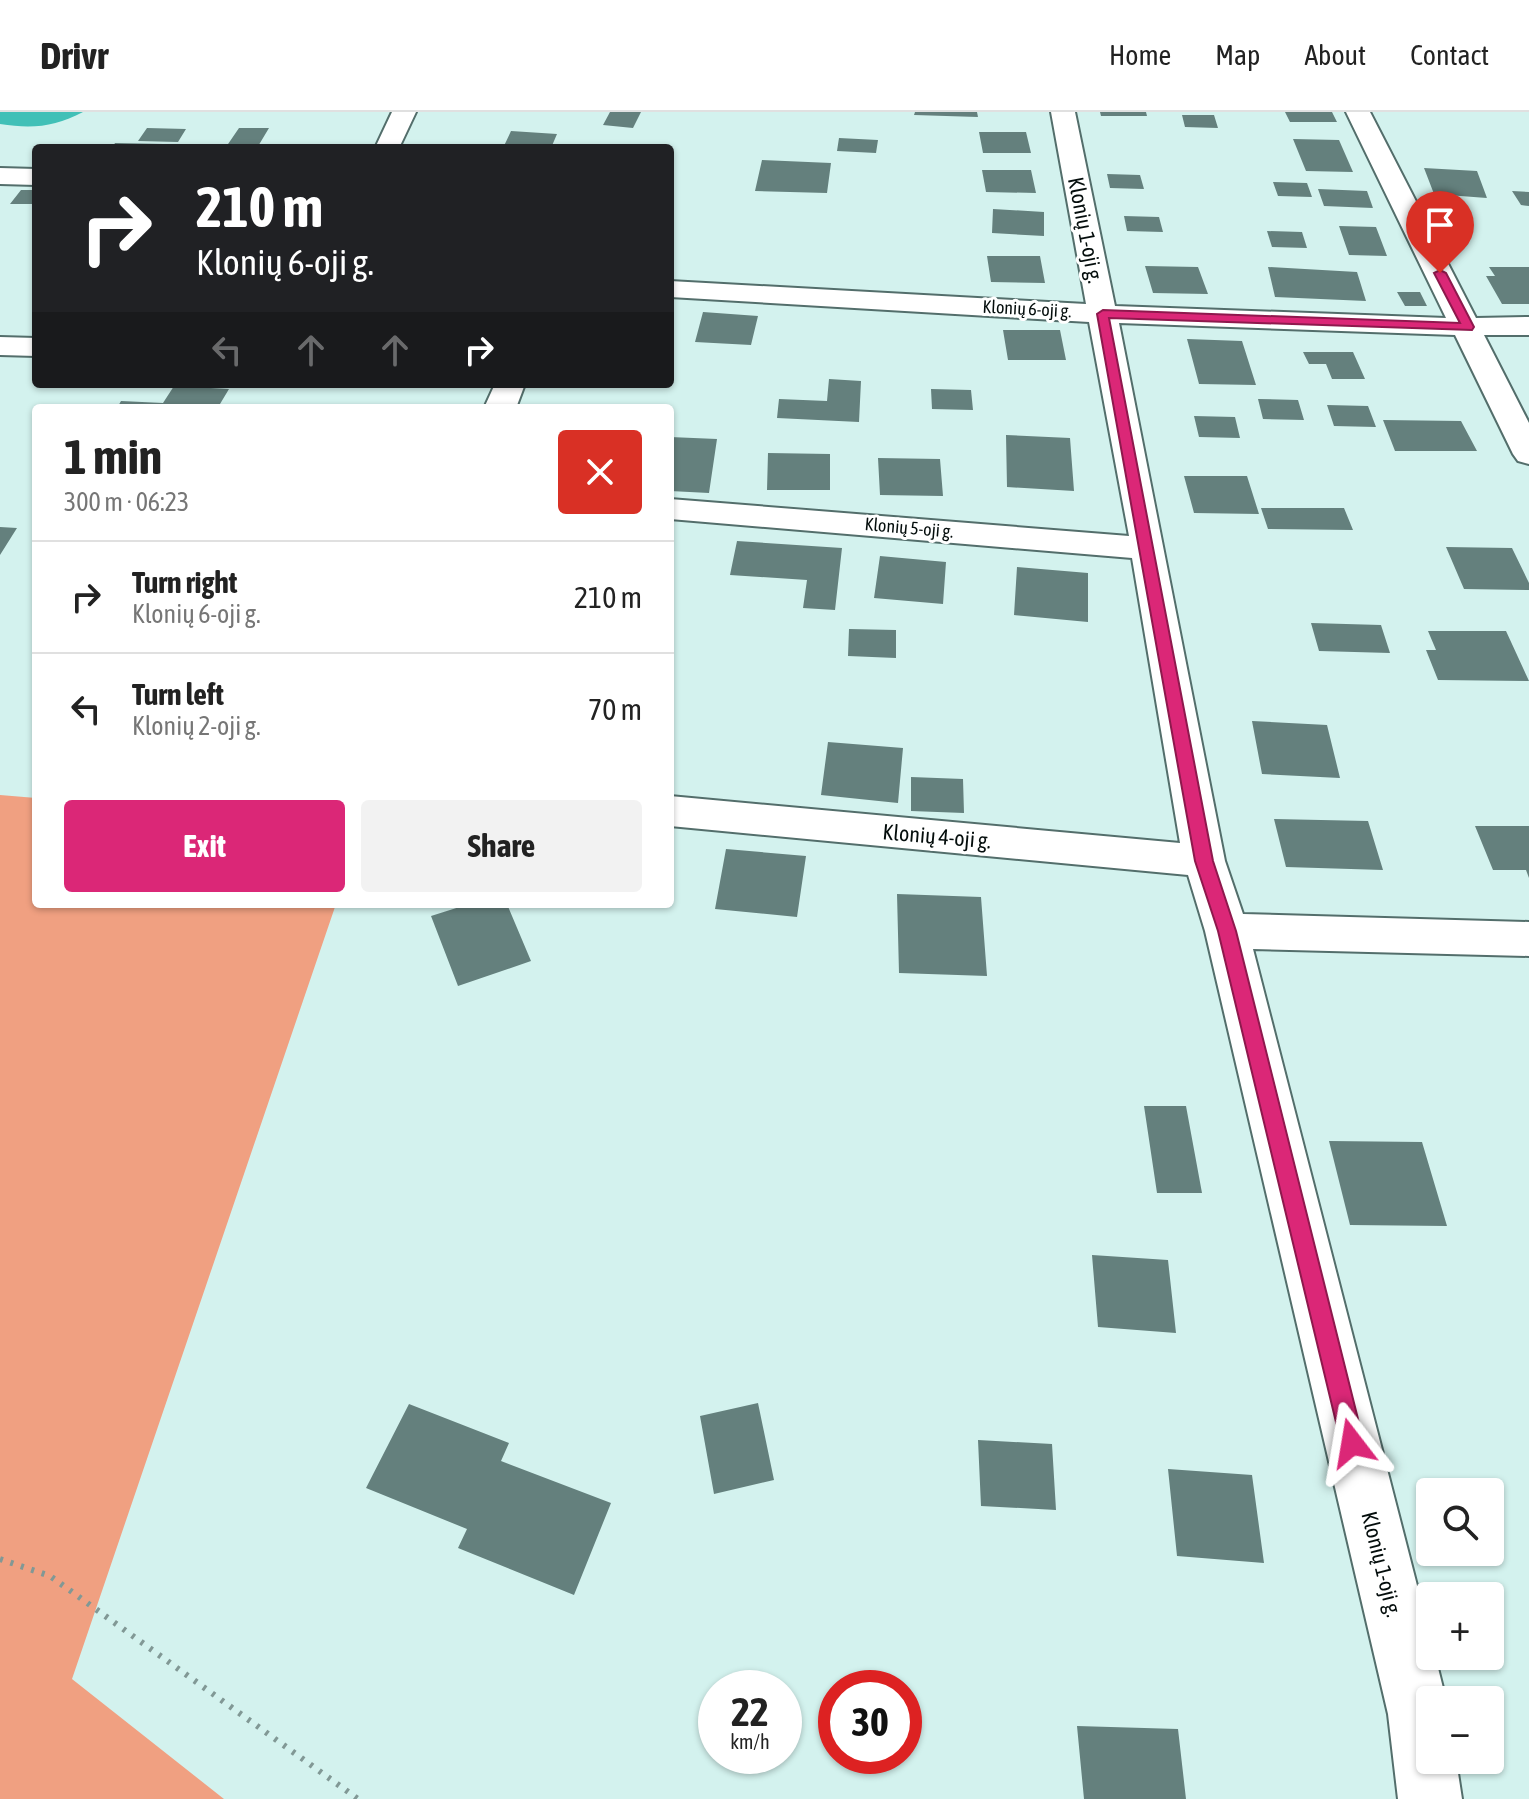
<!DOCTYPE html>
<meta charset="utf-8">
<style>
body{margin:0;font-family:"Asap Condensed",sans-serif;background:#f2f2f2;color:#222;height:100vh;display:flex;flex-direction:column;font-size:30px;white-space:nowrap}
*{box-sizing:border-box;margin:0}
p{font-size:26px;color:#767676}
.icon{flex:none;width:44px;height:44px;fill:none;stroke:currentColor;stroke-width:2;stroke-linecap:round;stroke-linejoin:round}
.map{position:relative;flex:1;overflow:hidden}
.panel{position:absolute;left:32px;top:292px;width:642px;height:504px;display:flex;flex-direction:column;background:#fff;border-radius:8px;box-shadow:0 2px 6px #0004}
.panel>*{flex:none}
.banner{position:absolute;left:32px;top:32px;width:642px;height:244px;border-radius:8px;box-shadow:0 2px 6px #0004;background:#202124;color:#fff;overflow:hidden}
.buttons{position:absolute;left:1416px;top:1366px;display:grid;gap:16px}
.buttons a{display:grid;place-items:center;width:88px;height:88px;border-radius:8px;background:#fff;box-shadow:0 2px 6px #0004;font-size:40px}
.speed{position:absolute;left:698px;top:1558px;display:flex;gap:16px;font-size:40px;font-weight:700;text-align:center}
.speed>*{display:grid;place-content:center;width:104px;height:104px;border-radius:50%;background:#fff;box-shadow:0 2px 6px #0004;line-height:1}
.speed small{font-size:20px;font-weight:400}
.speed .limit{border:12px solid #d22;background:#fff;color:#111}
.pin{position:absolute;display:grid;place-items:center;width:68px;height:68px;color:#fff;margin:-82px -34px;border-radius:50% 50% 50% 0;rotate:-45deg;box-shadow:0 0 8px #0007}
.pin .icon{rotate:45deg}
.me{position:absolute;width:88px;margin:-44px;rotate:346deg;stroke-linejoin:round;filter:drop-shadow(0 0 6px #0008)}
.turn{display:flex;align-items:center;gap:28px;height:168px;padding:0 32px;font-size:36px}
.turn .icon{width:104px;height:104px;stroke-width:2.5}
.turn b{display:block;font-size:56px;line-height:68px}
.lanes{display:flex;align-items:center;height:76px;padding:0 32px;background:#0003;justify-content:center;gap:40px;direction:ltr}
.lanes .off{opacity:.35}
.round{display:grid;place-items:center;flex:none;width:84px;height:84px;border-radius:8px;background:#f2f2f2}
.summary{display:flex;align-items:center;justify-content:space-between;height:136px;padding:0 32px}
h1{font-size:48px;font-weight:700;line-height:60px}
.primary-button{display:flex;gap:16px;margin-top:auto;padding:16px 32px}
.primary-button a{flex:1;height:92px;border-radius:8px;background:#db2777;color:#fff;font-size:32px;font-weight:700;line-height:92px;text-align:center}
.primary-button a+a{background:#f2f2f2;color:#222}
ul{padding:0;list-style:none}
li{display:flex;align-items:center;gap:24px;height:112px;padding:0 32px;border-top:2px solid #e0e0e0}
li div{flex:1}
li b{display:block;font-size:30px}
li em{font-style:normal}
header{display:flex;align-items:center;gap:48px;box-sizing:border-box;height:112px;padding:0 40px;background:#fff;border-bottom:2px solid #e0e0e0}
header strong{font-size:38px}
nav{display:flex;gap:44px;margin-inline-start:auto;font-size:28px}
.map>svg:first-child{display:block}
</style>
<header>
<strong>Drivr</strong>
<nav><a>Home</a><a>Map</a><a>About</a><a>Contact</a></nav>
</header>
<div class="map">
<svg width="1529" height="1687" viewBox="0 0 1529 1687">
<rect width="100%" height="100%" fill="#d3f2ee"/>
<path fill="#f0a081" d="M0,683L36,686V792H336L72,1567L224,1687H0Z"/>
<path fill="#41c0b7" d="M0,0H83C55,15 32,17 0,12Z"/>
<path fill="#64807d" d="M610,0H641L633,16L603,13Z
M915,0H977L978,5L914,3Z
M1100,0H1146L1147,4H1101Z
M1285,0H1332L1337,10H1290Z
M1182,3H1214L1218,16L1185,15Z
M147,16L186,17L178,30L138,29Z
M239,16H269L257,36L226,35Z
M511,19L557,22L551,36H503Z
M979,20H1026L1031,41H983Z
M839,26L878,28L876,41L837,39Z
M1293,27L1339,28L1353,60L1306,59Z
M115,31L163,32L160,36H112Z
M762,48L831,51L827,81L755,79Z
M1424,56L1477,59L1487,86L1434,82Z
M982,58H1031L1036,81L986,80Z
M1107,62L1140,63L1144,77L1110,76Z
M1273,70L1307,71L1312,85L1278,84Z
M1318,77L1367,79L1373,96L1324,94Z
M21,78H36V92H10Z
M1512,79L1529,80V94L1521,93Z
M993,97L1044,100V124L992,121Z
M1124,104L1159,105L1163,120L1127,119Z
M1339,114L1376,115L1387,144L1349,143Z
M1267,119L1302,120L1307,136L1272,135Z
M987,144H1040L1045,171L991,170Z
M1145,154L1198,155L1208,182L1153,181Z
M1268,155L1357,160L1366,189L1275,185Z
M1489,155H1529V192H1502L1486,164H1495Z
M1397,180H1420L1427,194H1405Z
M703,200L758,204L751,233L695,230Z
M1003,218H1060L1066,248H1008Z
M1187,227L1242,229L1256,273L1199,272Z
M1303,240H1353L1365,267H1332L1326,252H1309Z
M829,267L861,269L859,310L777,306L779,287L827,289Z
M174,274L229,277L220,292L204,296H117L121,289L163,291Z
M931,277L971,278L973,298L932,297Z
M1258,287L1298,288L1304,308L1263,307Z
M1327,293L1368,294L1376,315L1334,314Z
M1194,304L1235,305L1240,326L1199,325Z
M1383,308L1461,309L1477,339H1395Z
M1006,323L1070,326L1074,379L1007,375Z
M670,325L717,327L709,381L670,379Z
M768,341L830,342V378H767Z
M878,346L940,347L943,384L880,383Z
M1184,364H1247L1259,402L1194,401Z
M1261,396H1344L1353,418L1268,417Z
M0,415L17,416L0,443Z
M737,429L842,436L835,498L803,496L807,468L730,463Z
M1446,435L1512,436L1529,471V478L1464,477Z
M880,444L946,450L943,492L874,486Z
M1017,455L1088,461V510L1014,503Z
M1311,511L1381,513L1390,541L1319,539Z
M849,517L896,518V546L848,544Z
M1428,519H1506L1529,569L1438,568L1426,538H1436Z
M1252,609L1327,613L1340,666L1262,662Z
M828,630L903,636L898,691L821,683Z
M911,665L963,667L964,701L911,699Z
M1274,707L1368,709L1383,758L1286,755Z
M1475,714H1529V766L1526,758H1493Z
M726,737L806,744L797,805L715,797Z
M897,782L981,785L987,864L899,861Z
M469,792H507L531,849L458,874L431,804Z
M1144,994H1186L1202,1081H1157Z
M1329,1029L1422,1030L1447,1114L1350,1113Z
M1092,1143L1168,1148L1176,1221L1098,1215Z
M758,1291L774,1368L714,1382L700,1304Z
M409,1292L509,1331L501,1349L611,1391L574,1483L458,1436L467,1417L366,1376Z
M978,1328L1052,1332L1056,1398L981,1394Z
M1168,1357L1252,1363L1264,1451L1177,1444Z
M1077,1614L1178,1617L1186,1687H1084Z"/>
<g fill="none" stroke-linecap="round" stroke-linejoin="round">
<defs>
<path id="minor" d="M392,0H416L399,36H375Z
M1051,0H1075L1115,194L1446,206L1346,0H1370L1476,206L1529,205V223H1484L1529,311V352L1518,349L1513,342L1455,223L1119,211L1225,749L1243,802L1529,810V844L1253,837L1430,1524V1544H1435L1446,1588H1430V1648H1456L1462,1687H1398L1388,1602L1205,819L1188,763L670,714V684L1180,731L1132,446L670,407V387L1129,424L1089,210L670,185V169L1086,192Z
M0,56L36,57V73L0,72Z
M0,225L36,226V244L0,243Z
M495,272H525L516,296H484Z"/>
</defs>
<use href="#minor" stroke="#536e6b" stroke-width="4"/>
<path stroke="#819895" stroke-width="6" stroke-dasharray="3 8" stroke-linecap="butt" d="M0,1447L50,1464L358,1687"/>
<use href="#minor" fill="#fff" fill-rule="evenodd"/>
</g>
<path fill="#db2777" stroke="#8e194d" stroke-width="2" d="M1440,158L1446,161L1474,215L1472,218L1109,206L1213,749L1236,819L1364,1331L1361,1339L1352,1342L1344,1339L1341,1331L1218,819L1195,749L1097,202L1103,198L1460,211L1434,161Z"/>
<g text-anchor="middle" stroke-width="6" stroke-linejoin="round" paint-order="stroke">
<g font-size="18" fill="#040d0c" stroke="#fff">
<text transform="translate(1027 197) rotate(3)" y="6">Klonių 6-oji g.</text>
<text transform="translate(909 416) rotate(5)" y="6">Klonių 5-oji g.</text>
</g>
<g font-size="22" fill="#040d0c" stroke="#fff">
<text transform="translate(1086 118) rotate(79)" y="8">Klonių 1-oji g.</text>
<text transform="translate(937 724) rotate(5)" y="8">Klonių 4-oji g.</text>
<text transform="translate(1382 1452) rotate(76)" y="8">Klonių 1-oji g.</text>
</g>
</g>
</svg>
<div class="buttons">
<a><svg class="icon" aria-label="search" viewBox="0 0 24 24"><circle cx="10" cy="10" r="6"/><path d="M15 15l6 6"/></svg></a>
<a>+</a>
<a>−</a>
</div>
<div class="speed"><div>22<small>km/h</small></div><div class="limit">30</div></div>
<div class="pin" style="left:1440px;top:161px;background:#d93025"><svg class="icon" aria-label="arrive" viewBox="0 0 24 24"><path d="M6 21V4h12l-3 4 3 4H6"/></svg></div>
<svg class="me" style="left:1352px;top:1331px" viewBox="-20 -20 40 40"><path d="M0-17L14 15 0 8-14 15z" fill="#db2777" stroke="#fff" stroke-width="4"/></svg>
<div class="banner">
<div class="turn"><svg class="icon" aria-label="right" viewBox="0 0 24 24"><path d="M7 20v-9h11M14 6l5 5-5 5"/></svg><div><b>210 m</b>Klonių 6-oji g.</div></div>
<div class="lanes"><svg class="icon off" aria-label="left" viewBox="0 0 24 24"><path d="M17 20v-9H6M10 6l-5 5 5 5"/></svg><svg class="icon off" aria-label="ahead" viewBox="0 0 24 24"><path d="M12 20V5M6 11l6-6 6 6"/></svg><svg class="icon off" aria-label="ahead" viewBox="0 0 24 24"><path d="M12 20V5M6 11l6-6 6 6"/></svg><svg class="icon" aria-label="right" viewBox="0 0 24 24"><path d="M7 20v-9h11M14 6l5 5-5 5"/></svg></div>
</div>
<section class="panel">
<div class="summary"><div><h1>1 min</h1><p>300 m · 06:23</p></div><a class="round" style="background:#d93025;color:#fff"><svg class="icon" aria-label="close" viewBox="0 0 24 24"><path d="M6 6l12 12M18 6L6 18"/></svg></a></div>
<ul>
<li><svg class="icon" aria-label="right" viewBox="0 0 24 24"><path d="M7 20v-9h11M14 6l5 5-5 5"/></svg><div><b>Turn right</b><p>Klonių 6-oji g.</p></div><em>210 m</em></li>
<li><svg class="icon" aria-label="left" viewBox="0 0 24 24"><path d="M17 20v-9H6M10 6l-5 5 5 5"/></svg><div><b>Turn left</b><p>Klonių 2-oji g.</p></div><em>70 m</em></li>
</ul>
<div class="primary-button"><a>Exit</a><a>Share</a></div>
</section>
</div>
